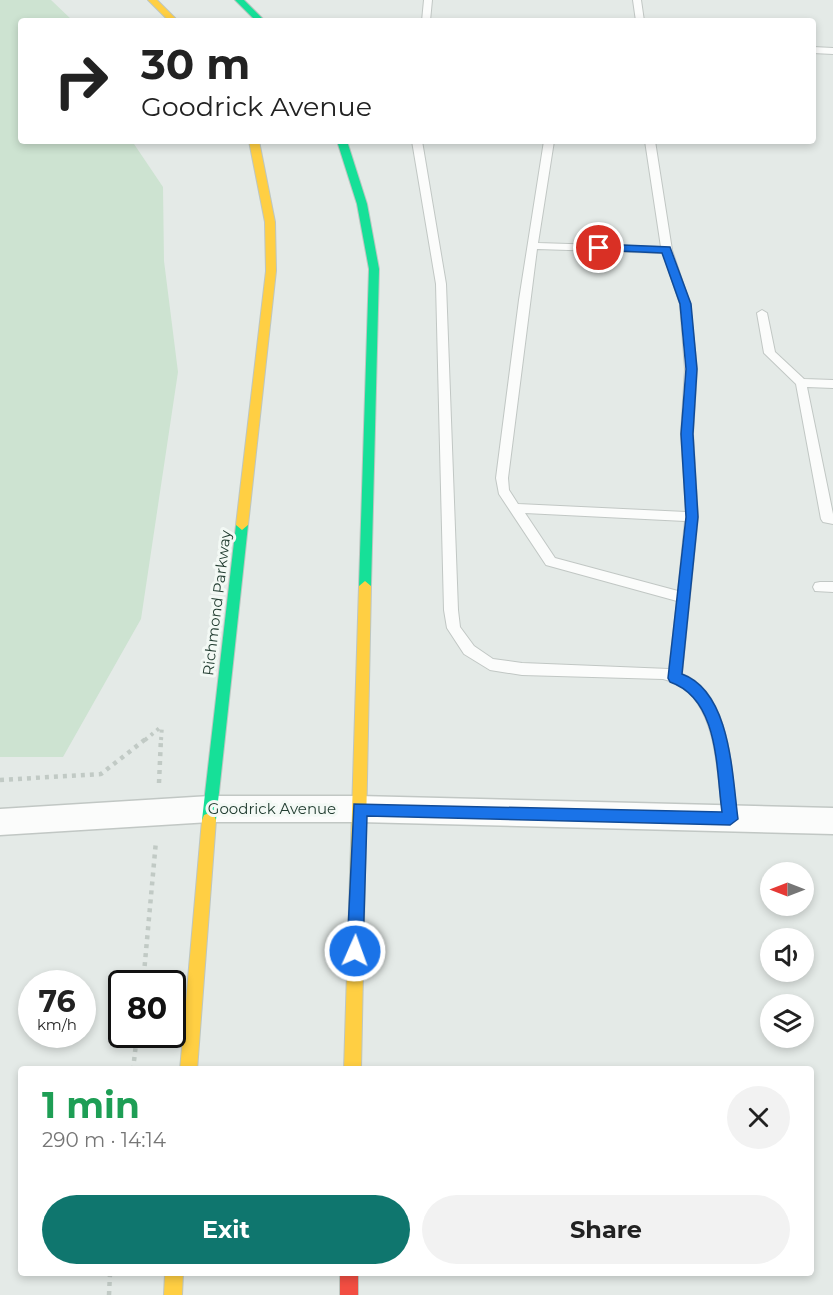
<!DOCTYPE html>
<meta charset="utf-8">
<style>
body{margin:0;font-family:Montserrat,sans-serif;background:#f2f2f2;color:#222;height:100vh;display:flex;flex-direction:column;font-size:22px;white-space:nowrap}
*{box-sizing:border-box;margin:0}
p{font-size:20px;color:#767676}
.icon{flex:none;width:33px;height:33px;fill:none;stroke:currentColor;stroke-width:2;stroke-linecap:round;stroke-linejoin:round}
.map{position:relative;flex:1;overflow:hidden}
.sheet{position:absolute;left:18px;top:1066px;width:796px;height:210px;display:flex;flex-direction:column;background:#fff;border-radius:6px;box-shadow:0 3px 9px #0003}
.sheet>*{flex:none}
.guide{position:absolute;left:18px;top:18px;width:798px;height:126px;border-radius:6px;box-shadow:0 3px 9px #0003;background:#fff;color:#222;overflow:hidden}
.needle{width:39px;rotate:270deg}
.fabs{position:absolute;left:760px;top:862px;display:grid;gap:12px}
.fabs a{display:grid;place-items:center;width:54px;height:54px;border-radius:50%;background:#fff;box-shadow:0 3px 9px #0003;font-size:30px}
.speed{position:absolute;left:18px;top:970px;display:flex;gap:12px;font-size:30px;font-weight:700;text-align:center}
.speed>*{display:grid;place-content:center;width:78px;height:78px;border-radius:50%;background:#fff;box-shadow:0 3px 9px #0003;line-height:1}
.speed small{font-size:15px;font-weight:400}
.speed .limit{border:3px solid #111;border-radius:9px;background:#fff;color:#111}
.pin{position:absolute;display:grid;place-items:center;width:51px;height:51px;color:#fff;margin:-26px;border:3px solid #fff;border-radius:50%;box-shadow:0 2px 6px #0007}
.me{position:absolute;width:66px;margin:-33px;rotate:2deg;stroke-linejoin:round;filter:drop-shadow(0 0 4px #0008)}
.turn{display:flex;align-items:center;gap:21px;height:126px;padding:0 24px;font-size:27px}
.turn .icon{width:78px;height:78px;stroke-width:2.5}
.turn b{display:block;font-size:42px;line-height:51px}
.round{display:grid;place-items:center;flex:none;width:63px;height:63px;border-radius:32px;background:#f2f2f2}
.summary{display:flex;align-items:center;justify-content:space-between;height:102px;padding:0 24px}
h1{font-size:36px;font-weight:700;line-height:45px;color:#1e9e55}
.button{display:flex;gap:12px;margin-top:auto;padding:12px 24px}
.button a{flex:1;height:69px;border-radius:36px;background:#0f766e;color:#fff;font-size:24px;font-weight:700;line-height:69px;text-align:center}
.button a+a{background:#f2f2f2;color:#222}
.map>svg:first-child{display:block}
</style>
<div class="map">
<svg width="833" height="1295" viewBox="0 0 833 1295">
<rect width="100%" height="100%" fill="#e4eae7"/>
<path fill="#cde3d1" d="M0,0H51L73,21H21V141H132L163,187L164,261L178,372L141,619L63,757H0Z"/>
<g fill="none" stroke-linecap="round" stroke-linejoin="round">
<defs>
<path id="lane" d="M424,0H432L430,21H422Z
M633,0H641L644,21H636Z
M813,47L833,48V54L813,53Z
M412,141H422L446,284L458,610L460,627L474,646L493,659L522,663L669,669L677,601L546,565L499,494L496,478L519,300L544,141H554L538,243L661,247L645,141H655L672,250L690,304L697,369L693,434L698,517L682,674C731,692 732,776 737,819L735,824L730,826L725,824L723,819C717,776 719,719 685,688C679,683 670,681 663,679L522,675L490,670L464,654L447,628L444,610L436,284ZM537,249L663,253L680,304L685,369L681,434L686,512L518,504L509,490L508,478ZM525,513L685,521L678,591L555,558Z
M762,310L767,313L775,352L804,379L833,380V388L807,387L833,514V524L823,522L821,519L796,384L764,353L757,313Z
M820,582H833V592L815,591L813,587L815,583Z"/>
<path id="street" d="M210,796H359L833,808V834L359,822H210L0,835V809Z"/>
<path id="fast" d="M235,0H244L265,21H256Z
M337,141H347L367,204L379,269L371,586L365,591L359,586L369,269L357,204Z
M242,520L248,525L216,820L214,825L209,827L204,825L202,820L236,525Z"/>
<path id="slow" d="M148,0H157L178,21H169Z
M249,141H259L275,222L276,271L248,525L242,530L236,525L266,271L265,222Z
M365,581L371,586L361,1070H344L359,586Z
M209,813L214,815L216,820L197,1070H180L202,820L204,815Z
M165,1274H183L182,1295H164Z"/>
<path id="jam" d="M340,1274H358V1295H340Z"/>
</defs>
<use href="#lane" stroke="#c1c7c4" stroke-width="2"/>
<use href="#street" stroke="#c1c7c4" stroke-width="3"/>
<use href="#fast" stroke="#bdc6c1" stroke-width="2"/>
<use href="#slow" stroke="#bdc6c1" stroke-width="2"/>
<use href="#jam" stroke="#bdc6c1" stroke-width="2"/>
<path stroke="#c1cac5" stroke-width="4" stroke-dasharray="3 4.5" stroke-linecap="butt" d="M145,740L162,726
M161,740L162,726"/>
<path stroke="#c1cac5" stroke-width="4.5" stroke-dasharray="4 5" stroke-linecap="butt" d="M0,780L101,774L147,738
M159,783L161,738
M143,984L156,841
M133,1070L137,1035
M109,1295L110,1274"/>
<use href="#lane" fill="#fbfcfb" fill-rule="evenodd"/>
<use href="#street" fill="#fbfcfb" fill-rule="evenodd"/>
<use href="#fast" fill="#16e098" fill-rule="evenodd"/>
<use href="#slow" fill="#ffcf43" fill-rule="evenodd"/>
<use href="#jam" fill="#f24e42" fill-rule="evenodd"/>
</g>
<path fill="#1a73e8" stroke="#114b97" stroke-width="1.5" d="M599,244L670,247L691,304L697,369L693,434L698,517L682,674C731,692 732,775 738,819L730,825L367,816L363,951L361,956L355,959L350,956L347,951L354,804L722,812C716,768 719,699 670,682L668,678L686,517L681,434L686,369L680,304L662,253L596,250L594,248Z"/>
<g text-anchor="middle" stroke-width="6" stroke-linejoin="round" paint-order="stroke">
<g font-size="15" fill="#223d31" stroke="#f3f9f5">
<text transform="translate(217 603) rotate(-83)" y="5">Richmond Parkway</text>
<text x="272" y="814">Goodrick Avenue</text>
</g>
</g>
</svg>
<div class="fabs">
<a><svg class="needle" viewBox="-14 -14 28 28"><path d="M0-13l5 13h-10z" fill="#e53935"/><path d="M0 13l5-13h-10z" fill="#767676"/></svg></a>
<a><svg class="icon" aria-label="sound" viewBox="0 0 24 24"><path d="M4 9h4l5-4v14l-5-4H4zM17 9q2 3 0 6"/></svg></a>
<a><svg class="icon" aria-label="layers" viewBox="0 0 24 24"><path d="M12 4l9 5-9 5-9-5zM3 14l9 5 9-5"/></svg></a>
</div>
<div class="speed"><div>76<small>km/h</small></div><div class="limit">80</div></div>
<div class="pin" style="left:599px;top:248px;background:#d93025"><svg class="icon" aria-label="arrive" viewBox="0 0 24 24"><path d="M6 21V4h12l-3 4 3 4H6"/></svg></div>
<svg class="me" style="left:355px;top:951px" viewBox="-20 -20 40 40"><circle r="17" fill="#1a73e8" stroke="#fff" stroke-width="3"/><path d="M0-11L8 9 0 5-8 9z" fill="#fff"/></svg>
<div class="guide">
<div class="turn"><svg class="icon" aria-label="right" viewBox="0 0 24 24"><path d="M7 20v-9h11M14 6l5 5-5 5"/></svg><div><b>30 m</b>Goodrick Avenue</div></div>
</div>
<section class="sheet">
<div class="summary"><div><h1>1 min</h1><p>290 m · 14:14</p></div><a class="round"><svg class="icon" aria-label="close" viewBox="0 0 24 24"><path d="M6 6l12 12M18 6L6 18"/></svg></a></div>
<div class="button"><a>Exit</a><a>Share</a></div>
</section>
</div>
